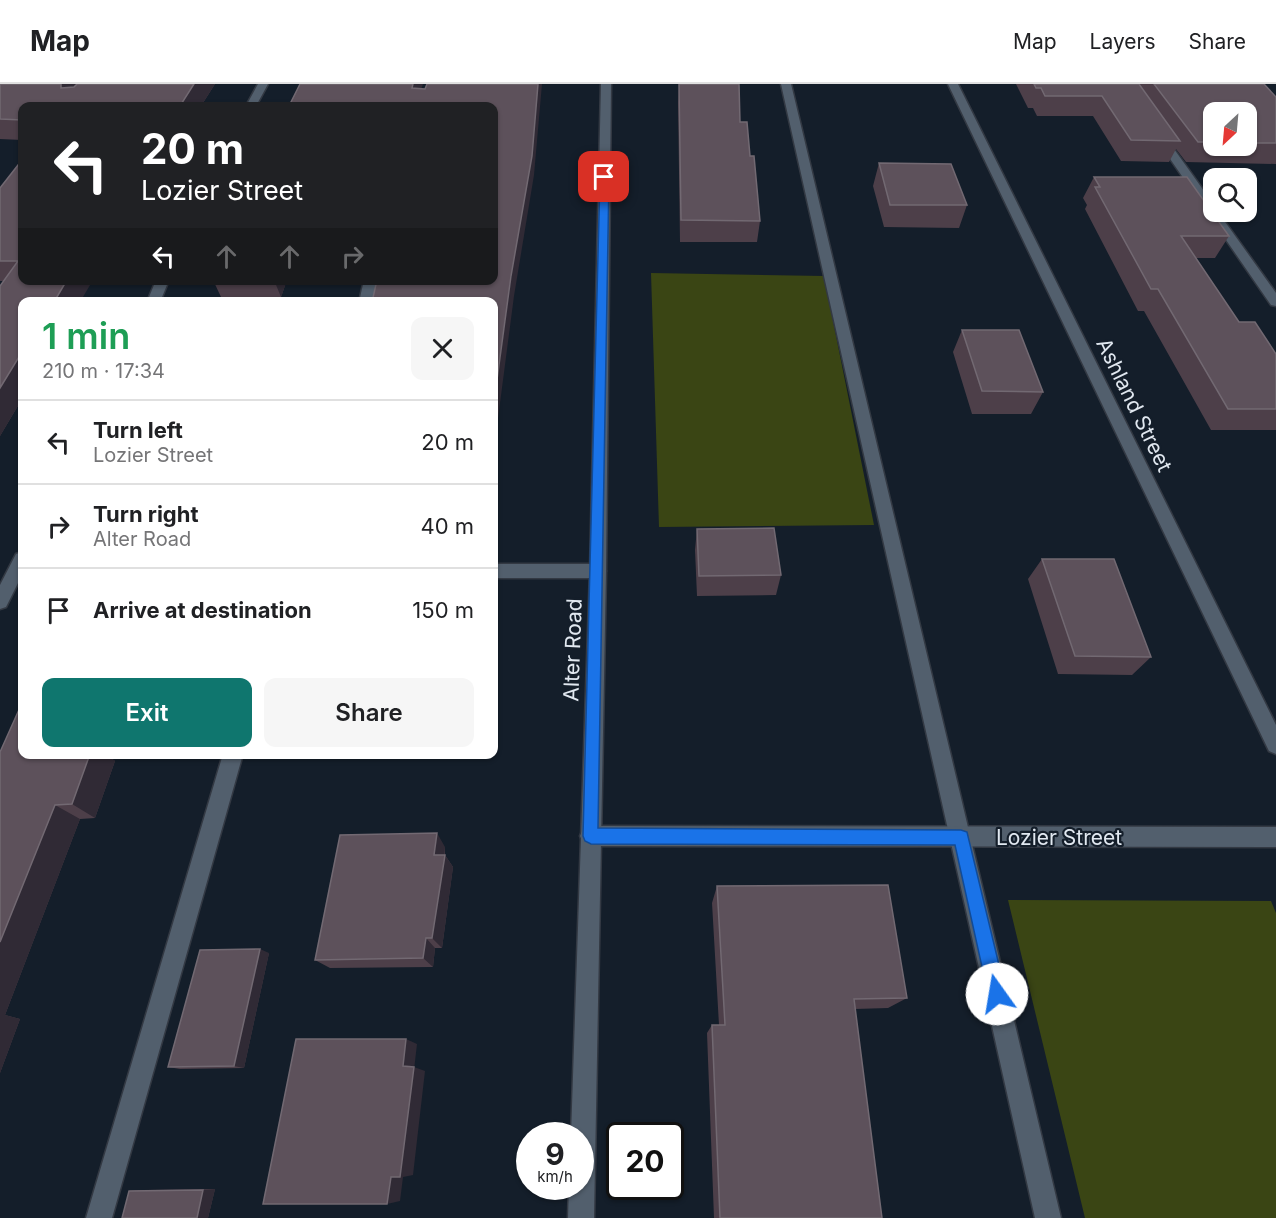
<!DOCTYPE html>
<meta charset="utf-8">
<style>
body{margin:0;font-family:Inter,sans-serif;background:#f6f6f6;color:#202124;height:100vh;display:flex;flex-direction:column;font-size:22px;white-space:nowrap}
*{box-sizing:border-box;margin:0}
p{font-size:20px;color:#757577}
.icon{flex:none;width:33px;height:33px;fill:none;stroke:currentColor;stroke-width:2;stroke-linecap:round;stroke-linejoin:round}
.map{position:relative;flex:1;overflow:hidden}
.panel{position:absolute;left:18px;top:213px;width:480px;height:462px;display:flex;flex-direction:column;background:#fff;border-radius:12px;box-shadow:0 2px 4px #0004}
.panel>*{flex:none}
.guide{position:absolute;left:18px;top:18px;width:480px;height:183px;border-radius:12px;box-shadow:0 2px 4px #0004;background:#202124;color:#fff;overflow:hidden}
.needle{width:39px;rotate:206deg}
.controls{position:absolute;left:1203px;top:18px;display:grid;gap:12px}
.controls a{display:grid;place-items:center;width:54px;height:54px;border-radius:12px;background:#fff;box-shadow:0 2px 4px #0004;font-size:30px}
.speed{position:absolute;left:516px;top:1038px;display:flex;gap:12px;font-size:30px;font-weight:700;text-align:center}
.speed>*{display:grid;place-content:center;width:78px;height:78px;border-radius:50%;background:#fff;box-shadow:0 2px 4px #0004;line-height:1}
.speed small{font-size:15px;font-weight:400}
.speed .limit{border:3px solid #111;border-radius:9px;background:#fff;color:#111}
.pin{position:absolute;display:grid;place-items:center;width:51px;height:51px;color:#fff;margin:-26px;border-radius:12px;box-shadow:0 3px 9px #0006}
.me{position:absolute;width:66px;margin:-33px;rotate:347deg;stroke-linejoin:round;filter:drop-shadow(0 0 4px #0008)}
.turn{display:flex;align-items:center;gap:21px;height:126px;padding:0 24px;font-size:27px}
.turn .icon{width:78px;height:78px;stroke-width:2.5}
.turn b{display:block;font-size:42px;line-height:51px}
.lanes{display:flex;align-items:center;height:57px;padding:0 24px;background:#0003;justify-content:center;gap:30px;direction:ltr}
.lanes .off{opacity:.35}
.round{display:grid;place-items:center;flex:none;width:63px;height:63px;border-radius:12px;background:#f6f6f6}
.headline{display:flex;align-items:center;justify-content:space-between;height:102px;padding:0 24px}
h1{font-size:36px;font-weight:600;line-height:45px;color:#1e9e55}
.cta{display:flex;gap:12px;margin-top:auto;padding:12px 24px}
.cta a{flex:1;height:69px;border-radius:12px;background:#0f766e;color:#fff;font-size:24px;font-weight:600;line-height:69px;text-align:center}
.cta a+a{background:#f6f6f6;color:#202124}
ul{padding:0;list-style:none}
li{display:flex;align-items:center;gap:18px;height:84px;padding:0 24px;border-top:2px solid #e0e0e0}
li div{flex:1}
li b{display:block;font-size:22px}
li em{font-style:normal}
header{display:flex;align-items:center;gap:36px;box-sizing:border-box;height:84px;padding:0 30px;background:#fff;border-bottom:2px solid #e0e0e0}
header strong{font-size:28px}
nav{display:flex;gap:33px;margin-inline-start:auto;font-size:21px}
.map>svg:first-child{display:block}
</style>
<header>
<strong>Map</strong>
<nav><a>Map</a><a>Layers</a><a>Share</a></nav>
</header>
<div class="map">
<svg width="1276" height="1134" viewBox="0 0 1276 1134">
<rect width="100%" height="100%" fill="#141e2a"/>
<path fill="#3a4514" d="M651,189L824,192L874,441L659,443Z
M1008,816L1271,817L1276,829V1134H1085Z"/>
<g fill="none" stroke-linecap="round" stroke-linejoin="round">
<defs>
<path id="lane" d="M781,0H791L1061,1134H1035Z
M1160,50L1164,51L1214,121V128H1218L1276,209V222L1271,221L1155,53Z
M364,196H377L372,218H359Z
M223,670H243L112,1134H86Z"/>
<path id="street" d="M258,0H268L256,22H246Z
M948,0H958L1276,641V670L1269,667Z
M156,196H169L160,218H147Z
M22,468V491L6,523L0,525V501L16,470Z
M494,480H598L604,482L606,487L604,492L598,494H494Z
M590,742L1276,743V763L590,762L583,759L580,752L583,745Z"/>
<path id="secondary" d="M601,0H611L606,487L594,1134H568L569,1102H580V1052H571L590,487Z"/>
</defs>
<use href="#lane" stroke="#333943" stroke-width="3"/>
<use href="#street" stroke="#333943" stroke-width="3"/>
<use href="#secondary" stroke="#333943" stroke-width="3"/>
<use href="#lane" fill="#525f6d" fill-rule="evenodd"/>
<use href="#street" fill="#525f6d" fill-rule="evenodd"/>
<use href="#secondary" fill="#525f6d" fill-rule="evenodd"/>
</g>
<path fill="#4d3f49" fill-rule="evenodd" d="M0,0H215L201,22H22V56L0,55Z
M679,0L740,38L750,72L760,137L757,158H680L678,19Z
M1016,0H1264L1276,13V80L1186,78L1176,65L1169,78L1121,77L1093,32H1037L1033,24H1028ZM1214,28H1246V62H1214Z
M22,76V315L0,352V202L3,197H0V104Z
M879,79L967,121L959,144L884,143L873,102Z
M1094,93L1229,152L1215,174H1196L1239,238L1276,270V346H1211L1144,227H1138L1085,125L1087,121L1083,114Z
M213,196H287L281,213H221Z
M962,246L1043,308L1031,330H972L953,268Z
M697,445L781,491L776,511L697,512L695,466Z
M1042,475L1151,573L1132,591L1058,590L1028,495Z
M0,668L22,670H106L115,677L95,734L80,735L5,931L20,935L0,989Z
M445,763V771L453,783L442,864H435L433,883L330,884L315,876Z
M717,802L907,914L888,924L855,925L882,1134H714L707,949L712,941H719L712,819Z
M269,869L244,984L180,985L168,983Z
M215,1105L208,1134H122L129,1107L143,1106Z"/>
<path fill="#302a35" d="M61,0H87L71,21L61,4Z
M194,0H215L201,22H180Z
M413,0H423L416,22L412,4Z
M538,0H542L534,91L514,212L494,365V318Z
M67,196H93L80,218H54Z
M274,196H287L281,213Z
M22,268V315L0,352V304Z
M90,670H106L115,677L95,734L72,720Z
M55,721L80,735L5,931L20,935L0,989V858Z
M437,749L445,763L444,777L445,771L453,783L442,864L432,854L434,771Z
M426,854L435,864L433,883L423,874Z
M260,865L269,869L244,984L234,982Z
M406,955L417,960L414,986L403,982Z
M414,983L425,987L413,1091L403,1093L400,1117L387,1120L391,1093Z
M215,1105L208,1134H197L203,1106Z"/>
<path fill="#5d515b" stroke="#726972" stroke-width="1.5" d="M0,0H61V4L74,3L77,0H194L180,22H22V36L0,35Z
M300,0H413L412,4L425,5L427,0H538L532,72L511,192L494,318V218H372L377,196H494V22H289Z
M679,0H739L740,38H747L750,72H754L760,137L681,136Z
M1034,0H1139L1180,57L1131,56L1102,12H1045L1041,4H1036Z
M1154,0H1264L1276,13V59H1246V28H1214V58H1198Z
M22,76V196H67L54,218H22V268L0,304V202L18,177H0V104Z
M879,79L951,80L967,121H890Z
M1094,93H1187L1229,152H1181L1239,238H1255L1276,270V325H1228L1158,205H1151L1095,103H1100Z
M962,246H1019L1043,308L982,307Z
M774,444L781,491L699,492L697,445Z
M1042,475H1114L1151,573L1075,572Z
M22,619V670H90L72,720L55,721L0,858V668Z
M437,749L434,771H445L432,854H426L423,874L315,876L340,751Z
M888,801L907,914L854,915L882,1134H720L712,941H725L717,802Z
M260,865L234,982L168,983L200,866Z
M296,955H406L403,982L414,983L400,1093H391L387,1120H263Z
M203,1106L197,1134H122L129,1107Z"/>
<path fill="#1a73e8" stroke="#114b97" stroke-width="1.5" d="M604,90L609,93L598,744L961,746L967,748L1006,910L1003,916L997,919L991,916L988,910L955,761L591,760L585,757L583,752L600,93Z"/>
<g text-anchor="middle" stroke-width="4.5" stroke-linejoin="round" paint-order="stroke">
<g font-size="21" fill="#e1e8f0" stroke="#141e2a">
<text transform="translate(1134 321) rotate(64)" y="7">Ashland Street</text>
<text transform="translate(573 566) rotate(-88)" y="7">Alter Road</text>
<text x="1059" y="761">Lozier Street</text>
</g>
</g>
</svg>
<div class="controls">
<a><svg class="needle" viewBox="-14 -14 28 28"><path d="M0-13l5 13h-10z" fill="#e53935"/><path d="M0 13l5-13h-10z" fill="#757577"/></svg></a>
<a><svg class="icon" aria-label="search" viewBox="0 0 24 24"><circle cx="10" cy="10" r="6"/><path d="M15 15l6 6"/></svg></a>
</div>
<div class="speed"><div>9<small>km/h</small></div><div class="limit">20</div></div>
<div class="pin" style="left:604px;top:93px;background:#d93025"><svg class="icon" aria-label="arrive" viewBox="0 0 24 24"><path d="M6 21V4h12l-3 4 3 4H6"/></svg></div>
<svg class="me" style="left:997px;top:910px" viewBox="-20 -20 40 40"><circle r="19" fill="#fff"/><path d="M0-13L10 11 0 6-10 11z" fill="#1a73e8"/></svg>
<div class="guide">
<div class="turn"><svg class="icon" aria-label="left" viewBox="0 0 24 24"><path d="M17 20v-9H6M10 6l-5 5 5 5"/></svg><div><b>20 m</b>Lozier Street</div></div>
<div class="lanes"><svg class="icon" aria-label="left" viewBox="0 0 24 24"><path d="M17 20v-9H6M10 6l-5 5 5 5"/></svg><svg class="icon off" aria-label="ahead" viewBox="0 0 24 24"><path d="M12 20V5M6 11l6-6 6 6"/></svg><svg class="icon off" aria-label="ahead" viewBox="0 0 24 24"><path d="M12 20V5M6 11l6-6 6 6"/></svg><svg class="icon off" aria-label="right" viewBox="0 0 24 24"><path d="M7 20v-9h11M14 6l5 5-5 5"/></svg></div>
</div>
<section class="panel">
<div class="headline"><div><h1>1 min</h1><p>210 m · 17:34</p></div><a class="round"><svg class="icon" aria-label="close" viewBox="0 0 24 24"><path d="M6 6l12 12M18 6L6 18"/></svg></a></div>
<ul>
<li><svg class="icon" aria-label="left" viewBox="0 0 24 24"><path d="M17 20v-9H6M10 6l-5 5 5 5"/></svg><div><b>Turn left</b><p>Lozier Street</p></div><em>20 m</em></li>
<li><svg class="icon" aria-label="right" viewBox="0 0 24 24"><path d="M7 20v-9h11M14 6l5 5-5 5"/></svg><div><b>Turn right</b><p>Alter Road</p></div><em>40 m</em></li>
<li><svg class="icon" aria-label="arrive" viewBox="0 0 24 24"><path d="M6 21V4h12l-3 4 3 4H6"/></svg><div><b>Arrive at destination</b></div><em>150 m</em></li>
</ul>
<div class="cta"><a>Exit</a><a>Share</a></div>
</section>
</div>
